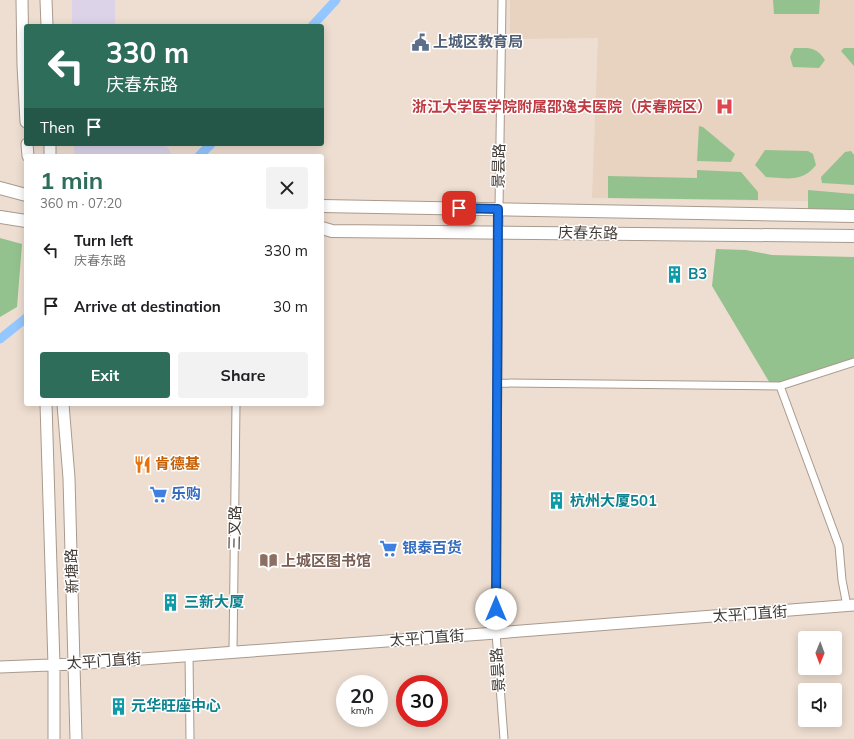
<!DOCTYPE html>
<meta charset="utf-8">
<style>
body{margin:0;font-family:Mulish,"Noto Sans SC",sans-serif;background:#f2f2f2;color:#202124;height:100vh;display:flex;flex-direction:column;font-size:15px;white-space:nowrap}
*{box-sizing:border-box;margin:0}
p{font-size:13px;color:#757577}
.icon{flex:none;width:22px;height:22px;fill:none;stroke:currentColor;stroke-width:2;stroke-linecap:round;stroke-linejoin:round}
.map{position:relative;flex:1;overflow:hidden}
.details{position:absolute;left:24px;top:154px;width:300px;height:252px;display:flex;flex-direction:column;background:#fff;border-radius:4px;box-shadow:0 2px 10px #0003}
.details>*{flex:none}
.top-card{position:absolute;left:24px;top:24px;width:300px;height:122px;border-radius:4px;box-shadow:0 2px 10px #0003;background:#2e6d5a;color:#fff;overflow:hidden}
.needle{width:26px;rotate:181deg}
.buttons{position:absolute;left:798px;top:631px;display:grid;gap:8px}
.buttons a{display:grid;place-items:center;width:44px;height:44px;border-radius:4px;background:#fff;box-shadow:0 2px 10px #0003;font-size:20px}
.speed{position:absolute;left:336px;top:675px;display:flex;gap:8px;font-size:20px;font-weight:700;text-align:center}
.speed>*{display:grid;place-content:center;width:52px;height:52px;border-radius:50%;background:#fff;box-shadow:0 2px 10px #0003;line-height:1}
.speed small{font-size:10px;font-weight:400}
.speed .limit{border:6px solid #d22;background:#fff;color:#111}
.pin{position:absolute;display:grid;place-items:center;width:34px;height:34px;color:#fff;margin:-17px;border-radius:8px;box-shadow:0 2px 6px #0006}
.me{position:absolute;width:44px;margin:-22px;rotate:0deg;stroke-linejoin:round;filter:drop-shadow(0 0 3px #0008)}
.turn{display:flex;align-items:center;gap:14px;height:84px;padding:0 16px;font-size:18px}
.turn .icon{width:52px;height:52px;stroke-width:2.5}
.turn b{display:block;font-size:28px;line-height:34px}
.then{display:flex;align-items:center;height:38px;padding:0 16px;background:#0003;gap:8px;font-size:15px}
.round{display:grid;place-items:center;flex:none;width:42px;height:42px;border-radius:4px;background:#f2f2f2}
.headline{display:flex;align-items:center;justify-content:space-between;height:68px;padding:0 16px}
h1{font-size:24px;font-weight:700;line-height:30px;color:#2e6d5a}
.action{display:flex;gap:8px;margin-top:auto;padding:8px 16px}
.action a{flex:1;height:46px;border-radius:4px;background:#2e6d5a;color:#fff;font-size:16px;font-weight:700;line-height:46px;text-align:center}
.action a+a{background:#f2f2f2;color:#202124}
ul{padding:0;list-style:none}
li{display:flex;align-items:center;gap:12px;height:56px;padding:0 16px}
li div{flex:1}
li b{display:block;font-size:15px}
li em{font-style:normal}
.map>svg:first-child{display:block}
</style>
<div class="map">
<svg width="854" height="739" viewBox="0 0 854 739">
<rect width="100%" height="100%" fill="#eeded1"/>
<path fill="#dcd3e8" d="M72,0H115V26H72Z
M74,144H165L172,155L74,154Z"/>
<path fill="#e8d2c0" d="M510,0H854V202L592,198L598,38L510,39Z"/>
<path fill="#94c28e" d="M773,0H820L819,14H774Z
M794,48C809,48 816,46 825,60L819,68L793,67L790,57Z
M844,48H854V66L841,51Z
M699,126L703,127L735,154L731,162L697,161Z
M765,150L808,151L813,154L816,165C802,183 787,178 766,177L755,165Z
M851,151L854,155V185L822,183L821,177L845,152Z
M697,170L741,172L758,192V200L608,198V176L697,178Z
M808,190L854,194V210L808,209Z
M0,238L22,244L17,307L0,317Z
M716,249L746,250L772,255L854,257V364L771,385L712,286Z"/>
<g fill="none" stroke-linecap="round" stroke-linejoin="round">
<path stroke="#94c7ff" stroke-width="9" d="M312,26L336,0
M199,156L211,144
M0,339L26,318"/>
<defs>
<path id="street" d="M502,0L499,209L496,633L504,739
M497,383L780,386L854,362
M780,386L839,546L842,580L847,606
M233,651L236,404
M189,654L190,739"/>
<path id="secondary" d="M22,0L23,65L26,122
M46,0L47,26
M27,144L28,156
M50,144V156
M46,404L54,665V739
M63,404L69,478L76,739
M0,667L74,664L496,633L854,605"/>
<path id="primary" d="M0,188L26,195
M322,206L854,216
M0,217L26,221
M322,228L332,231L854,236"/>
</defs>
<use href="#street" stroke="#a99a8e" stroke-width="9"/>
<use href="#secondary" stroke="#a99a8e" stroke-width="13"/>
<use href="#primary" stroke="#a99a8e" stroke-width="14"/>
<use href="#street" stroke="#fff" stroke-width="7"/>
<use href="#secondary" stroke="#fff" stroke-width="11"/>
<use href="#primary" stroke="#fff" stroke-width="12"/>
</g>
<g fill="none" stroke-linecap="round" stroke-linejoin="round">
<defs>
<path id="route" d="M459,208L498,209L496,609"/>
</defs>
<use href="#route" stroke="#114b97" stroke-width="10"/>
<use href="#route" stroke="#1a73e8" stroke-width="7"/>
</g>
<defs>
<symbol id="civic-bare" viewBox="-9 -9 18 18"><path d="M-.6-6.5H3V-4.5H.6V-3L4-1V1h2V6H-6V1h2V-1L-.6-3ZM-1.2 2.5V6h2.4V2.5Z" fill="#5c6f8a" stroke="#fff" stroke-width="2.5" paint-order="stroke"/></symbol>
<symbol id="hospital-bare" viewBox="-9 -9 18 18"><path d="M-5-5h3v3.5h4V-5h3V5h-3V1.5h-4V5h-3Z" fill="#e0444e" stroke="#fff" stroke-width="2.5" paint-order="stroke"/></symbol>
<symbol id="building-bare" viewBox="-9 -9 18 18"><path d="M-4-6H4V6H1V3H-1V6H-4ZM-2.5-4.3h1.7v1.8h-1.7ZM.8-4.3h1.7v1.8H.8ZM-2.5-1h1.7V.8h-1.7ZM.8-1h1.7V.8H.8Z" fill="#0f9aa8" stroke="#fff" stroke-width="2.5" paint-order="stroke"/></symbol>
<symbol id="restaurant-bare" viewBox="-9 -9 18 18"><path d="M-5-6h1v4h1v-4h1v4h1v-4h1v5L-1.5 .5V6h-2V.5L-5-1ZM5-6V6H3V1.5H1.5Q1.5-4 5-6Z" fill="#e8710a" stroke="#fff" stroke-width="2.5" paint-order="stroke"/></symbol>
<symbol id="supermarket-bare" viewBox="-9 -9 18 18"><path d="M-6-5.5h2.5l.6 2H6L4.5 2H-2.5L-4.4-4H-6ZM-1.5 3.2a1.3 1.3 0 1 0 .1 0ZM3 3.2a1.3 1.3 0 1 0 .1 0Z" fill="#3f7fe0" stroke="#fff" stroke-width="2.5" paint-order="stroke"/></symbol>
<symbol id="library-bare" viewBox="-9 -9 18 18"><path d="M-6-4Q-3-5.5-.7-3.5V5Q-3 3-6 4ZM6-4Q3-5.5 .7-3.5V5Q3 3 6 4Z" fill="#8d6e63" stroke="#fff" stroke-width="2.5" paint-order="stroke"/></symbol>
</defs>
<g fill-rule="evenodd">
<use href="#civic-bare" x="408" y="30" width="25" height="25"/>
<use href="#hospital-bare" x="712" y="94" width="25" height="25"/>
<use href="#building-bare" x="662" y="262" width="25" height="25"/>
<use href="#restaurant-bare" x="130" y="452" width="25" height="25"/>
<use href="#supermarket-bare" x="146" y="482" width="25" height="25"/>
<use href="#building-bare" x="544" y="488" width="25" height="25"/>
<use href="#supermarket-bare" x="376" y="536" width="25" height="25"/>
<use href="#library-bare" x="256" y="548" width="25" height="25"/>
<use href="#building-bare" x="158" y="590" width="25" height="25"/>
<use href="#building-bare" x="106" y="694" width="25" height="25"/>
</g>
<g text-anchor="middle" stroke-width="3" stroke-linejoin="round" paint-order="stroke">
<g font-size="15" font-weight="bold" fill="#4e5e75" stroke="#fff" text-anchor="start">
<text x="433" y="47">上城区教育局</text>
</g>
<g font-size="15" font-weight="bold" fill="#be3a42" stroke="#fff" text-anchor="end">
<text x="712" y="112">浙江大学医学院附属邵逸夫医院（庆春院区）</text>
</g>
<g font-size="15" fill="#413a35" stroke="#fff">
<text transform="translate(499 166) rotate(-89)" y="5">景昙路</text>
<text transform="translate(588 233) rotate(1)" y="5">庆春东路</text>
<text transform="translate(235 528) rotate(-89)" y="5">三叉路</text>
<text transform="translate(72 571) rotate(-92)" y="5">新塘路</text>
<text transform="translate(750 614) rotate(-4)" y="5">太平门直街</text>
<text transform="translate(427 638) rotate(-4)" y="5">太平门直街</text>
<text transform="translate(104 661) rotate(-4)" y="5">太平门直街</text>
<text transform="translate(498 670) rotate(-94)" y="5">景昙路</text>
</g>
<g font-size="15" font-weight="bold" fill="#0d838f" stroke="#fff" text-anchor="start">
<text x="688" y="279">B3</text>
<text x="570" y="506">杭州大厦501</text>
<text x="184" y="607">三新大厦</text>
<text x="131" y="711">元华旺座中心</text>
</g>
<g font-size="15" font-weight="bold" fill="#c56008" stroke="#fff" text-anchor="start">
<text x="155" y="469">肯德基</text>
</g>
<g font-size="15" font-weight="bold" fill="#366cbe" stroke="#fff" text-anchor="start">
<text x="171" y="499">乐购</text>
<text x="402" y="553">银泰百货</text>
</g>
<g font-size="15" font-weight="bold" fill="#785e54" stroke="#fff" text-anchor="start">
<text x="281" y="566">上城区图书馆</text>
</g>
</g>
</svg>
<div class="buttons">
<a><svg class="needle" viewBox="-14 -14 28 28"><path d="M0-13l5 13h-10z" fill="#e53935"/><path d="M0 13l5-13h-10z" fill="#757577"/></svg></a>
<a><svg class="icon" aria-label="sound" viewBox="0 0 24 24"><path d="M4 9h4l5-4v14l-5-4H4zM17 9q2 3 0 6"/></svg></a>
</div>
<div class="speed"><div>20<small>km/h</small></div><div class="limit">30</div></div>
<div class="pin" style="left:459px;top:208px;background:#d93025"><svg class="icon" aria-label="arrive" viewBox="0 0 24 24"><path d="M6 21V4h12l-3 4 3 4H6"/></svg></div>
<svg class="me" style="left:496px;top:609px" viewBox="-20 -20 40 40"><circle r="19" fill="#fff"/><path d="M0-13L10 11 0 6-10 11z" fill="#1a73e8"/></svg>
<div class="top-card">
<div class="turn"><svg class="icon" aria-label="left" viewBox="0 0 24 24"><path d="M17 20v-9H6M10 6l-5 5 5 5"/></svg><div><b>330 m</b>庆春东路</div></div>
<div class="then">Then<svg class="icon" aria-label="arrive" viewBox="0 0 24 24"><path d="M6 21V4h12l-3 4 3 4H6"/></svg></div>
</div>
<section class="details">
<div class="headline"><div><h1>1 min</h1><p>360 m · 07:20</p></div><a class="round"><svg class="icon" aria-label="close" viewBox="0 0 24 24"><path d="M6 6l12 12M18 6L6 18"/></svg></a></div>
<ul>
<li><svg class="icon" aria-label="left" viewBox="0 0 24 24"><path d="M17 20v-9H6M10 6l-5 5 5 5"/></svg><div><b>Turn left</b><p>庆春东路</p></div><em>330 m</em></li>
<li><svg class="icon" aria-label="arrive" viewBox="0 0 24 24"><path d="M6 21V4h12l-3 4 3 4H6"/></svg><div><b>Arrive at destination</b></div><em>30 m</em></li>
</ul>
<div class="action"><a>Exit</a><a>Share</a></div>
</section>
</div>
